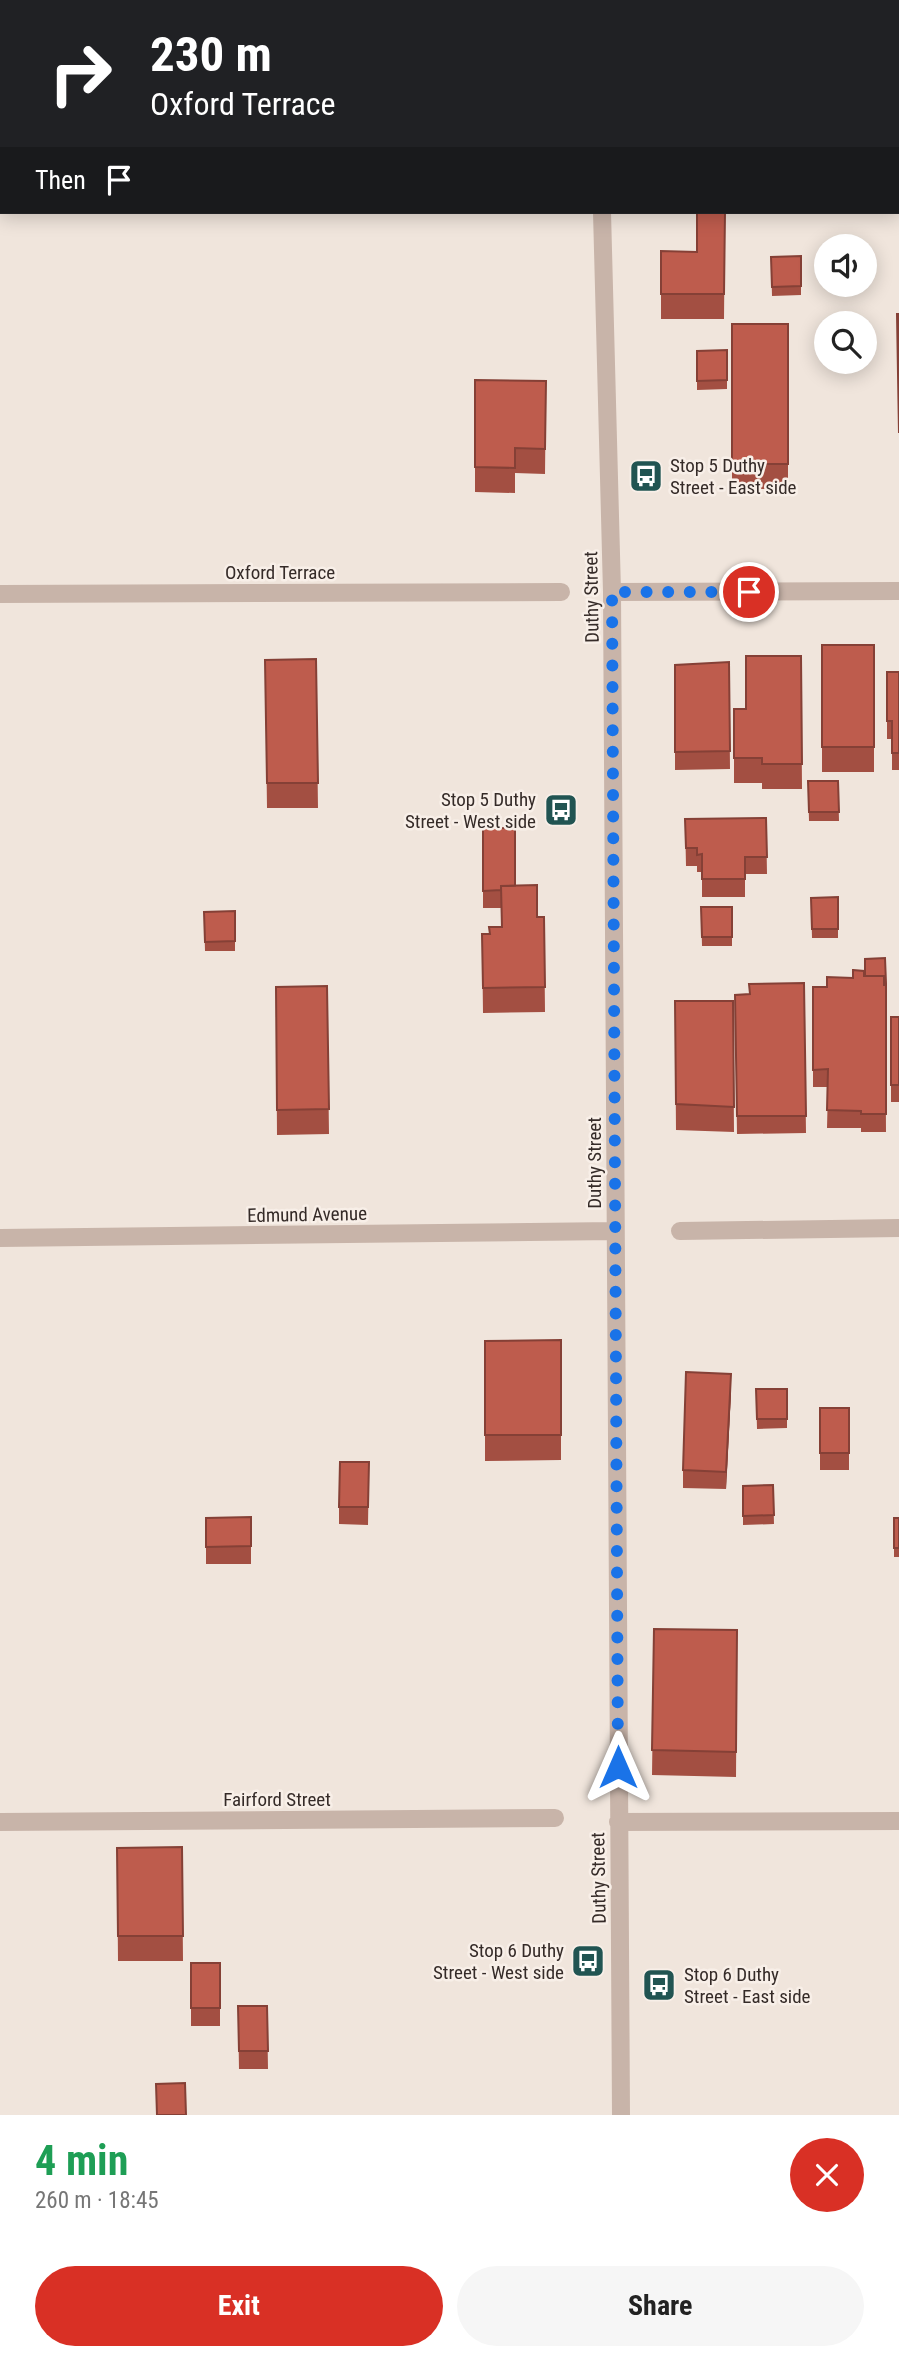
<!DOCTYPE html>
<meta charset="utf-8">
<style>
body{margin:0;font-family:"Roboto Condensed",sans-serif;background:#f6f6f6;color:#222;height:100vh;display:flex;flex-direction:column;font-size:26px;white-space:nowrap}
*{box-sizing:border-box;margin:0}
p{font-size:23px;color:#767676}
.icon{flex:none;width:38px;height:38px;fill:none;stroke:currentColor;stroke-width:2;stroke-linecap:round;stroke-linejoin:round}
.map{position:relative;height:2115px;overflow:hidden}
.panel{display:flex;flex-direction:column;background:#fff;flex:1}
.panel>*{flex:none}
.banner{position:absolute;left:0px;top:0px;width:900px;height:214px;box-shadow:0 4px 18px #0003;background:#202124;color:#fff;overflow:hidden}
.fabs{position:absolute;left:814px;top:234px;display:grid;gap:14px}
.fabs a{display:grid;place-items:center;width:63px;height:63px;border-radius:50%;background:#fff;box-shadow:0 4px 18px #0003;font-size:35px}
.pin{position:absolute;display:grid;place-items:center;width:60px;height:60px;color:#fff;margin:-30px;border:4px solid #fff;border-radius:50%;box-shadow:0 2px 7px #0007}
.me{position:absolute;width:77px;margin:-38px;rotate:0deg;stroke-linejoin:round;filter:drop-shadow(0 0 5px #0008)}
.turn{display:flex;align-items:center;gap:24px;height:147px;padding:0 35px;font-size:32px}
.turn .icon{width:91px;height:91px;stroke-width:2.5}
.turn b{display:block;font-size:49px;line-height:60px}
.then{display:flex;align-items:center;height:66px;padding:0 35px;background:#0003;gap:14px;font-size:26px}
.round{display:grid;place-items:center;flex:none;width:74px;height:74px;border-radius:37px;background:#f6f6f6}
.head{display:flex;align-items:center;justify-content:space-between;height:119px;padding:0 35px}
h1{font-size:42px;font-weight:700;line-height:52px;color:#1e9e55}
.action{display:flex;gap:14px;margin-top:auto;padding:14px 35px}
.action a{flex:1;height:80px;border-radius:42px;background:#d93025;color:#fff;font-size:28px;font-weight:700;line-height:80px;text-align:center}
.action a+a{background:#f6f6f6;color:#222}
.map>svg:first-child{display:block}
</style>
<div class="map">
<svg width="899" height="2115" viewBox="0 0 899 2115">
<rect width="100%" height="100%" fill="#f0e5dc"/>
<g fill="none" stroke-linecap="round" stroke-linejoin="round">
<path stroke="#c8b4a9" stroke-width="18" d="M597,0V2
M602,212L612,592L621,2115
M612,592L899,591
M0,594L561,592
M680,1231L899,1228
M0,1238L615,1231
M0,1822L555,1818
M618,1822L899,1821"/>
</g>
<path fill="#a34f42" d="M725,212L724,319H661V251L697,252Z
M801,256V295L772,296L771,257Z
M732,324H788V489H732Z
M727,350V389L697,390V351Z
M475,380L546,381L545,474L515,473V493L475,492Z
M822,645H874V772H822Z
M801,656L802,789H762V783H734V709H746Z
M316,659L318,808H267L265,660Z
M729,662L730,769L675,770V665Z
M887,672H899V770H892V739H887Z
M808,781H838L839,821H809Z
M766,818L767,874H745V897H702V872H697V866H686L685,819Z
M483,828L515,886L537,917H544L545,1012L483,1013L482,934H490L501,927V908H483Z
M811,898L838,929V938H812Z
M701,907H732V946H702Z
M204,912L235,941V951H205Z
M885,958L886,1132H861V1128H827L828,1087H813V987H827L853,978L865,976Z
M804,983L806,1133L737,1134L735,995L749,994Z
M327,986L329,1134L277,1135L276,987Z
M675,1001H733L734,1132L676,1130Z
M891,1017H899V1102H891Z
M561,1340V1460L485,1461V1341Z
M756,1389H787V1428L757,1429Z
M731,1392L726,1489L683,1488V1470Z
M820,1408H849V1470H820Z
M369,1462L368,1525L339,1524V1507Z
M773,1485L774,1524L743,1525V1486Z
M251,1517V1564H206V1518Z
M894,1518H899V1557H894Z
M654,1629L737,1630L736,1777L652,1775Z
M182,1847L183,1961H118L117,1848Z
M191,1963H220V2026H191Z
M238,2006H267L268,2069H239Z"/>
<path fill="#854036" d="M731,1374V1392L726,1489V1472Z"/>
<path fill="#be5c4d" stroke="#854036" stroke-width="2" d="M697,212H725L724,294H661V251L697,252Z
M801,256V286L772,287L771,257Z
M897,314H899V433Z
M732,324H788V464H732Z
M727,350V380L697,381V351Z
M475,380L546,381L545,449L515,448V468L475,467Z
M822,645H874V747H822Z
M746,656H801L802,764H762V758H734V709H746Z
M316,659L318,783H267L265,660Z
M729,662L730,751L675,752V665Z
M887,672H899V753H892V721H887Z
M808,781H838L839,812H809Z
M766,818L767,857H745V879H702V854L697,855V848H686L685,819Z
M483,828H515V886H501V890L483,891Z
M537,885V917H544L545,987L483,988L482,934H490L489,927H502L501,886Z
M838,897V929H812L811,898Z
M701,907H732V937H702Z
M235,911V941L205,942L204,912Z
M885,958L886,983H884V976H865V959Z
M853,970L864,971V976H884V985H886V1114H861V1111L827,1110L828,1069L813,1070V987H827V977L853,978Z
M804,983L806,1116H737L735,995L750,994L749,984Z
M327,986L329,1109L277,1110L276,987Z
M675,1001H733L734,1107L676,1104Z
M891,1017H899V1085H891Z
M561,1340V1435H485V1341Z
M686,1372L731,1374L726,1472L683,1470Z
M756,1389H787V1419H757Z
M820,1408H849V1453H820Z
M340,1462H369L368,1507H339Z
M773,1485L774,1515L743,1516V1486Z
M251,1517V1546L206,1547V1518Z
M894,1518H899V1548H894Z
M654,1629L737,1630L736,1752L652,1750Z
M182,1847L183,1936H118L117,1848Z
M191,1963H220V2008H191Z
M238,2006H267L268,2051H239Z
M185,2083L186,2115H157L156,2084Z"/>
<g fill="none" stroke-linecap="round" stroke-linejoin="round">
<path stroke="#1a73e8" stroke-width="12" stroke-dasharray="0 21.6" d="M618,1767L612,592H749"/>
</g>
<defs>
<symbol id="bus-square" viewBox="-11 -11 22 22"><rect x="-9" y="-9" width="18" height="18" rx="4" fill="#215452" stroke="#f8efe8"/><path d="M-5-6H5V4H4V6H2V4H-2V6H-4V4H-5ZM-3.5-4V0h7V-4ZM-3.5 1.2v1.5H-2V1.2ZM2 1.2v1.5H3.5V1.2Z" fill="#fff"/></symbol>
</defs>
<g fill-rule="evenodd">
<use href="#bus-square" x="627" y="457" width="38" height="38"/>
<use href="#bus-square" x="542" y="791" width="38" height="38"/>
<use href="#bus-square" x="569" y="1942" width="38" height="38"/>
<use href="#bus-square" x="640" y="1966" width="38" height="38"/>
</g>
<g text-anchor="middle" stroke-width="5" stroke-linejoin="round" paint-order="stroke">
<g font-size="19" fill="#352b28" stroke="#f8efe8" text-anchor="start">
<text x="670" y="472">Stop 5 Duthy<tspan x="670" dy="22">Street - East side</tspan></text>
<text x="536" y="806" text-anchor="end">Stop 5 Duthy<tspan x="536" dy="22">Street - West side</tspan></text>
<text x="564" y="1957" text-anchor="end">Stop 6 Duthy<tspan x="564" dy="22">Street - West side</tspan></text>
<text x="684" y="1981">Stop 6 Duthy<tspan x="684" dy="22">Street - East side</tspan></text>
</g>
<g font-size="19" fill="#352b28" stroke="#f8efe8">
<text x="280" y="579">Oxford Terrace</text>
<text transform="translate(591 597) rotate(-91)" y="7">Duthy Street</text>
<text transform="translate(594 1163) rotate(-90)" y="7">Duthy Street</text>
<text transform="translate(307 1214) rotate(-1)" y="7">Edmund Avenue</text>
<text x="277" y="1806">Fairford Street</text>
<text transform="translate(598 1878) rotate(-91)" y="7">Duthy Street</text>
</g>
</g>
</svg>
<div class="fabs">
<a><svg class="icon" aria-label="sound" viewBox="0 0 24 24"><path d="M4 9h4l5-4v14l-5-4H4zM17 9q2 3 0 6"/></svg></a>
<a><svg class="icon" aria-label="search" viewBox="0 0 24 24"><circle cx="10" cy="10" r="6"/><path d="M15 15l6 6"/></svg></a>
</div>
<div class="pin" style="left:749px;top:592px;background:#d93025"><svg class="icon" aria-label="arrive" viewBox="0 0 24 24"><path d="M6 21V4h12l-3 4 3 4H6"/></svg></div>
<svg class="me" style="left:618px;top:1767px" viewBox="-20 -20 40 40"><path d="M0-17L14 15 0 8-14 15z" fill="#1a73e8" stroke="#fff" stroke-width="4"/></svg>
<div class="banner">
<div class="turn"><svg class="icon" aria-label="right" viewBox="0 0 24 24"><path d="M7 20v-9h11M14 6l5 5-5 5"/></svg><div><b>230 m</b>Oxford Terrace</div></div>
<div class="then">Then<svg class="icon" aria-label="arrive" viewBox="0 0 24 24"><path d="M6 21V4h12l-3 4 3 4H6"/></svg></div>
</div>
</div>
<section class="panel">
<div class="head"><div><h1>4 min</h1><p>260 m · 18:45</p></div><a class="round" style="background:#d93025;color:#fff"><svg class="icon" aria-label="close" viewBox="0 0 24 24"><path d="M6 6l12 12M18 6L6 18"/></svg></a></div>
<div class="action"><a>Exit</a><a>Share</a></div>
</section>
